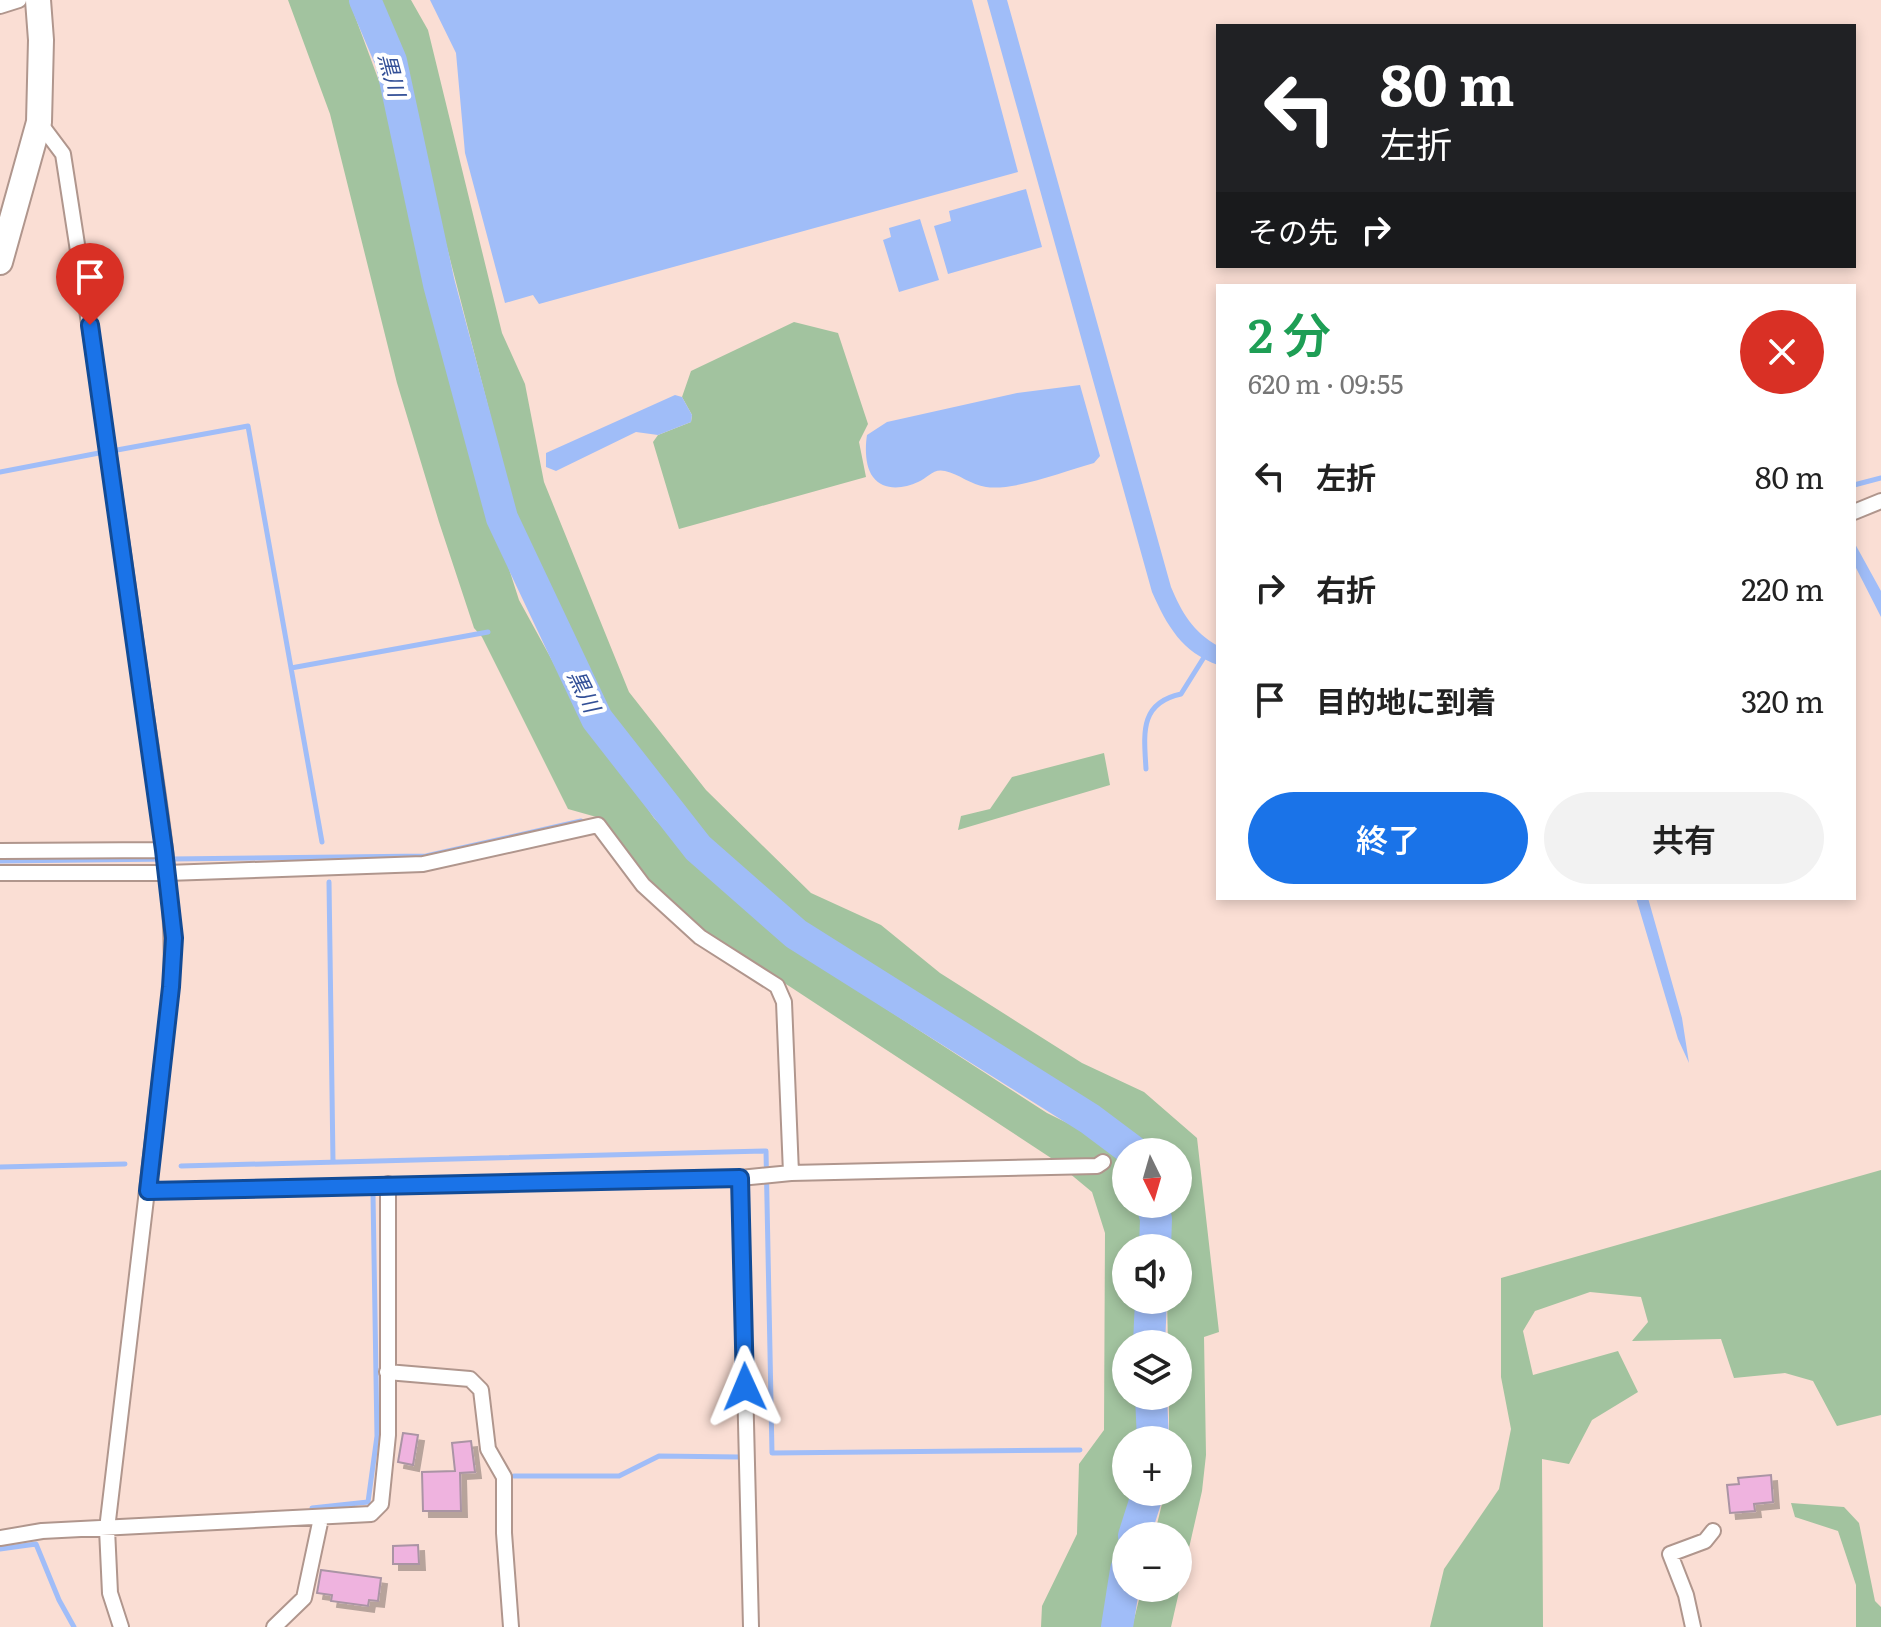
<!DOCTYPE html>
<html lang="ja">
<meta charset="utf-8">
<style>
body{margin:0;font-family:Literata,"Noto Sans JP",serif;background:#f2f2f2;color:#222;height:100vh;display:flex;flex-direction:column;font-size:30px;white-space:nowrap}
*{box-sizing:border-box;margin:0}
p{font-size:26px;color:#767676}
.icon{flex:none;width:44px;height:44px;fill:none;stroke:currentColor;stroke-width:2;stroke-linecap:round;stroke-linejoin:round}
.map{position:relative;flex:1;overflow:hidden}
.drawer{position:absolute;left:1216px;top:284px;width:640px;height:616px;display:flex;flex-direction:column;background:#fff;border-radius:0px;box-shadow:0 4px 12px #0003}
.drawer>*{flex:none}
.banner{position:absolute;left:1216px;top:24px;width:640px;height:244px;border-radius:0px;box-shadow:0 4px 12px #0003;background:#202124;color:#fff;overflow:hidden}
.needle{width:52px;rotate:175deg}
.tools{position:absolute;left:1112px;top:1138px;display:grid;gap:16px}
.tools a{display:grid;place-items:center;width:80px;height:80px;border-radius:50%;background:#fff;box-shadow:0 4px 12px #0003;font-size:40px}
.pin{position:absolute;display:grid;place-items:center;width:68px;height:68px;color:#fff;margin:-82px -34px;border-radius:50% 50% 50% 0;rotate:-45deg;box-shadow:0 0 8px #0007}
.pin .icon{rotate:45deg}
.me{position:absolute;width:88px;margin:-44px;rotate:359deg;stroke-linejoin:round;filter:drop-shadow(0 0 6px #0008)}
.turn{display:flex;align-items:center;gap:28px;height:168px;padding:0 32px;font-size:36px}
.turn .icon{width:104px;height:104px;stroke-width:2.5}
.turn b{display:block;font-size:56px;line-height:68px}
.then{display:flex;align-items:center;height:76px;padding:0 32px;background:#0003;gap:16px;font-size:30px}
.round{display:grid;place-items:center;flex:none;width:84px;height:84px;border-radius:42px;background:#f2f2f2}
.headline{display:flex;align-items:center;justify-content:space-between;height:136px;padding:0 32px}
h1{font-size:48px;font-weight:600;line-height:60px;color:#1e9e55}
.cta{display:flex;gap:16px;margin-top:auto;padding:16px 32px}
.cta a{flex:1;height:92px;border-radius:48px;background:#1a73e8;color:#fff;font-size:32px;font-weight:600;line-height:92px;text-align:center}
.cta a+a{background:#f2f2f2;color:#222}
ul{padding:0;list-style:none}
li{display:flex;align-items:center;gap:24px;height:112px;padding:0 32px}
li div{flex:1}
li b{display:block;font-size:30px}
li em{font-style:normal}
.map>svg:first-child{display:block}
</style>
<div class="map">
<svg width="1881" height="1627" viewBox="0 0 1881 1627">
<defs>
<filter id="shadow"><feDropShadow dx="6" dy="6" stdDeviation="0" flood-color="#0004"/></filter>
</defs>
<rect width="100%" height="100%" fill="#faded4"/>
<path fill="#a2c39f" d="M288,0H349L383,92L460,416L519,600L576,704L654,818L703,869L877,1003L1047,1113L1110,1144L1126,1163V1204H1144L1146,1248H1126V1300H1146L1147,1344H1126V1396H1147V1440H1126V1492H1141L1129,1536H1126L1110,1627H1041L1042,1606L1077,1534L1079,1464L1104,1430L1105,1233L1092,1192L1051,1158L789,986L705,935L648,882L600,818L568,809L482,637L474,628L439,522L397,383L330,114Z
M378,0H411L428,30L502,333L525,384L544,482L629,692L706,790L811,893L881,925L940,973L1082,1063L1144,1092L1197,1138L1219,1332L1204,1337L1206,1455L1202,1491L1171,1627H1132L1142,1588H1178V1536H1154L1165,1492H1178V1440H1169V1396H1178V1344H1168L1167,1300H1178V1248H1167L1166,1204H1178V1152H1143L1117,1125L1072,1101L833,947L703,836L624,744L589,687L504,502L490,414L412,112L401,45Z
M794,322L838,333L868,424L859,442L866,477L679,529L653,442L658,435L691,422L692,415L682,397L691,371Z
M1104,753L1110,785L958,830L961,816L990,809L1012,777Z
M1881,1170V1415L1837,1426L1813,1381L1785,1373L1734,1378L1721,1339L1632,1341L1648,1322L1641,1297L1590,1292L1535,1311L1523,1331L1533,1375L1618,1351L1638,1392L1592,1420L1569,1464L1542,1459L1543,1627H1430L1444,1569L1499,1489L1511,1429L1501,1377V1278Z
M1791,1503L1844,1507L1859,1523L1875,1601L1881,1607V1627H1856V1585L1838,1531L1795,1517Z"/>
<path fill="#a0bdf8" d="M430,0H972L1018,172L539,304L533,295L505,303L465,153L456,53Z
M987,0H1007L1171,587C1182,613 1193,632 1218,646V665C1182,652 1167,626 1152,592Z
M1026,189L1042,247L948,274L934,226L951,221L949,211Z
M920,219L939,280L899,292L883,240L891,237L889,228Z
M1080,385L1100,456L1094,463C1064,471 1016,491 986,487C971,485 959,474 945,471C933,468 928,478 918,482C903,489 883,491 873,477C865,466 865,448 867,435L887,422L1017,393Z
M675,395L682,397L692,415L691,422L658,435L636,432L556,471L546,467V453Z
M1854,542L1881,591V617L1854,564Z
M1636,898H1648L1682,1018L1689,1063L1678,1039Z"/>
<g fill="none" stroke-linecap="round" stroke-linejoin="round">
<path stroke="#a0bdf8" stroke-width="5" d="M117,450L248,426L322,842
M0,472L99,453
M1854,485L1881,478
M291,668L488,632
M1146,769C1144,734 1139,703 1181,694L1206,654
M0,861L426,856L581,821
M329,882L333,1162
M181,1166L766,1151L772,1453L1080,1450
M0,1167L125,1164
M514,1476H619L659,1456L739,1457
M312,1508L368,1502L377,1436L373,1194
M0,1549L36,1544L59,1600L74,1627"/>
<path stroke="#a0bdf8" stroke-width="32" d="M365,0L391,61L439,284L502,518L597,719L698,848L796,934L1090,1119L1134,1152
M1152,1204L1156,1219L1155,1248
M1149,1344L1151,1300
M1151,1396L1153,1440
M1134,1536L1148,1492
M1117,1627L1126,1570"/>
</g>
<path fill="#efb3df" stroke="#aa94a4" stroke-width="2" filter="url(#shadow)" d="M403,1433L418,1435L413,1465L398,1462Z
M471,1441L475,1472L460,1473L461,1511H423L422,1472L455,1471L452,1443Z
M1771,1475L1773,1502L1754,1504L1755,1511L1730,1513L1727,1485L1739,1484L1738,1478Z
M418,1545L419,1564H393V1546Z
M321,1570L381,1578L378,1601L369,1600L368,1606L331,1601L332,1595L317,1593Z"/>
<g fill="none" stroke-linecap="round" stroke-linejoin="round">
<defs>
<path id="minor" d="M0,6L19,0
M39,122L63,154C90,327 116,500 140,674C154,777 176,882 171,987L107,1529L110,1593L121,1627
M1854,512L1881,501
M0,851L164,850
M0,873H167L423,864L598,825L643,885L700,937L777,986L784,1002L791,1173
M740,1178L751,1627
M148,1191L740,1178L791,1173L1097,1166L1103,1162
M387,1372L470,1379L481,1390L488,1449L504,1477V1533L511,1627
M0,1538L42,1531L371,1514L381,1504L388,1435V1184
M274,1627L304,1598L321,1518
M1693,1627L1686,1595L1670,1554L1705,1541L1713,1531"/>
<path id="primary" d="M0,262L39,122L41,40L38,0"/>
</defs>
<use href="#minor" stroke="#b0968d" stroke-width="18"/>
<use href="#primary" stroke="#b0968d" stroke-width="28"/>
<use href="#minor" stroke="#fff" stroke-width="14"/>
<use href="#primary" stroke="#fff" stroke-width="24"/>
</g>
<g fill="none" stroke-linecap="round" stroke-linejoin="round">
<defs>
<path id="route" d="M90,325L164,850L174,938L171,987L148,1191L740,1178L745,1387"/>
</defs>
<use href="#route" stroke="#114b97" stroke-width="20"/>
<use href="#route" stroke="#1a73e8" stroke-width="14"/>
</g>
<g text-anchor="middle" stroke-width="8" stroke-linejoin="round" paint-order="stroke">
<g font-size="22" font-style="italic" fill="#335097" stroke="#fff">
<text transform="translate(392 75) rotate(75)" y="8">黒川</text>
<text transform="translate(584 691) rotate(64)" y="8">黒川</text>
</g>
</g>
</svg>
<div class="tools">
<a><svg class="needle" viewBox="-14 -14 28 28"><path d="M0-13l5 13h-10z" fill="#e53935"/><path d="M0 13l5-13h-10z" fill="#767676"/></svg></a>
<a><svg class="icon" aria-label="sound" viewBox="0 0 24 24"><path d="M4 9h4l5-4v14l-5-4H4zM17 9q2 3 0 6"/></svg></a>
<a><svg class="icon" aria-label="layers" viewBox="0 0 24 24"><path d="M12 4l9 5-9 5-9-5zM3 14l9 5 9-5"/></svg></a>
<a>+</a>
<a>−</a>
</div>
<div class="pin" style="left:90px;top:325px;background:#d93025"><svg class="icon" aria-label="arrive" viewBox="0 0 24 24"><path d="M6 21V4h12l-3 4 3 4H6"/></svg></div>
<svg class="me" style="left:745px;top:1387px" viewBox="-20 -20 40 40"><path d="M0-17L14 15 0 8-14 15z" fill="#1a73e8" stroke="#fff" stroke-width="4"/></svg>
<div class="banner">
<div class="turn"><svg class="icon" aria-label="left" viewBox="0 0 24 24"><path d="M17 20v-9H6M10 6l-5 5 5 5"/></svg><div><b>80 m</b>左折</div></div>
<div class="then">その先<svg class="icon" aria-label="right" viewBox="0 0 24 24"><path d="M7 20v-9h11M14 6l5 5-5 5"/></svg></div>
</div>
<section class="drawer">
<div class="headline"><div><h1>2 分</h1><p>620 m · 09:55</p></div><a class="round" style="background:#d93025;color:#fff"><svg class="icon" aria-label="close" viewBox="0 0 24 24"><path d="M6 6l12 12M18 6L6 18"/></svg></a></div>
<ul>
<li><svg class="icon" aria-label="left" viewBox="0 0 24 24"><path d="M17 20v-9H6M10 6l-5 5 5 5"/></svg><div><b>左折</b></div><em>80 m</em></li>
<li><svg class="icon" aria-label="right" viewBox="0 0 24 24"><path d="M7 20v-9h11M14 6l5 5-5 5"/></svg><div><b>右折</b></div><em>220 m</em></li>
<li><svg class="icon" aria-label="arrive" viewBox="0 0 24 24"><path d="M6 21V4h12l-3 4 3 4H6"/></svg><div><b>目的地に到着</b></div><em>320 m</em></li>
</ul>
<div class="cta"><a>終了</a><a>共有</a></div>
</section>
</div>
